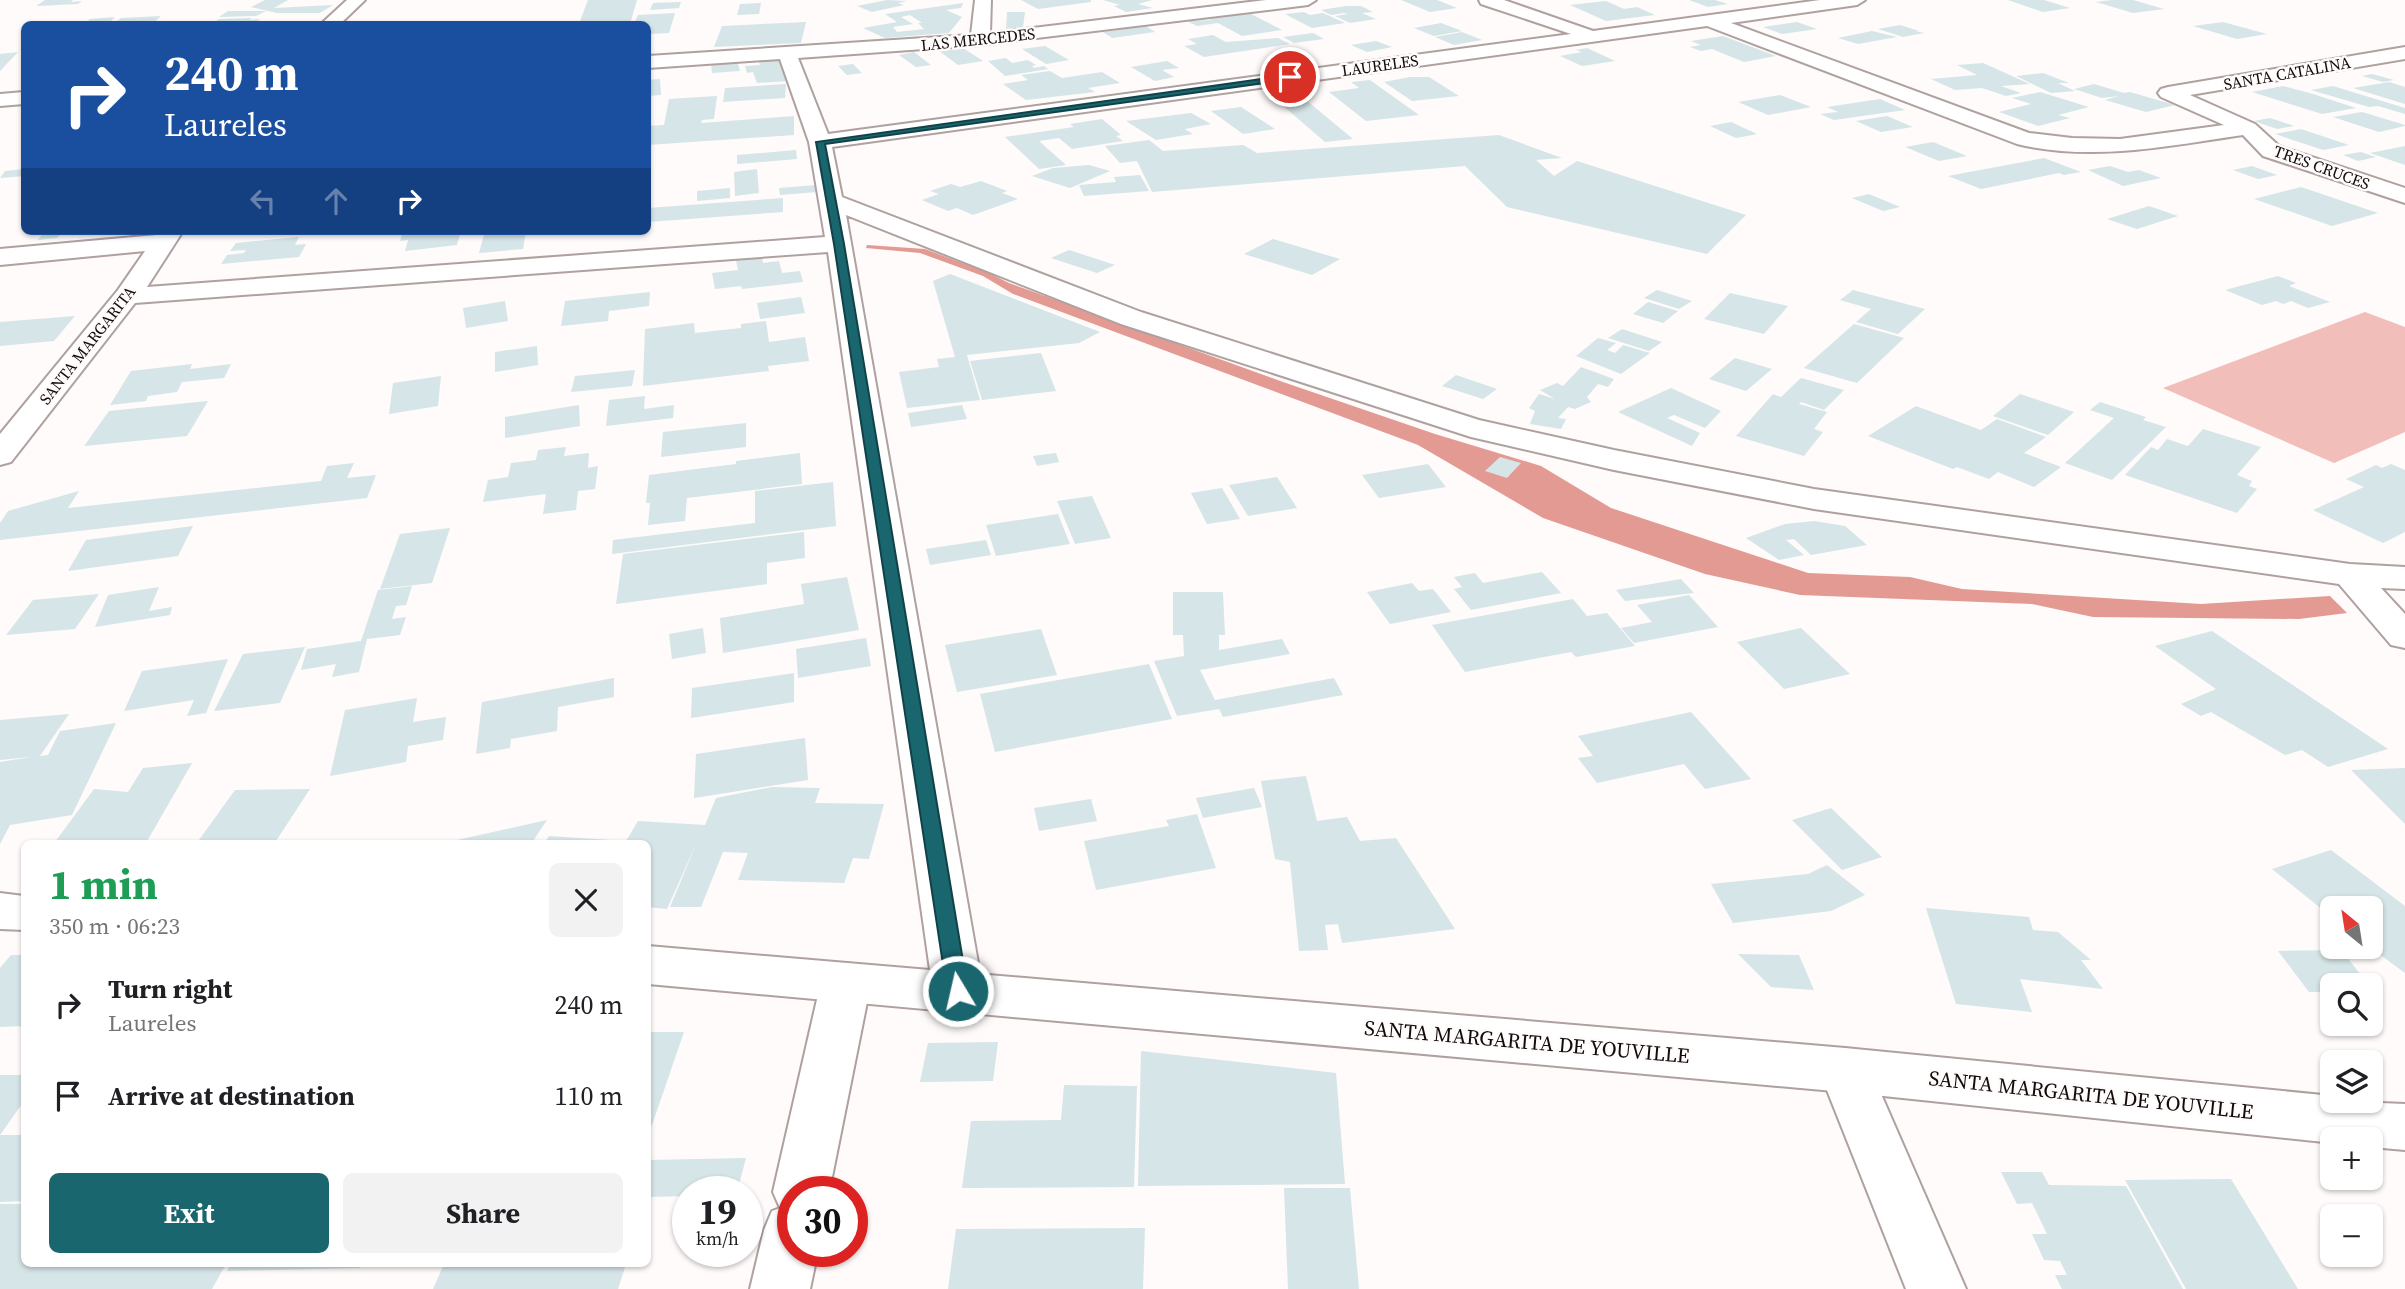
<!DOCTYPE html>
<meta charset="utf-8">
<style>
body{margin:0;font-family:"Source Serif 4",serif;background:#f2f2f2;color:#202124;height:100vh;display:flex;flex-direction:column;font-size:26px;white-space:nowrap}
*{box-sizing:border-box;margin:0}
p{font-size:23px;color:#757577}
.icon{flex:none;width:38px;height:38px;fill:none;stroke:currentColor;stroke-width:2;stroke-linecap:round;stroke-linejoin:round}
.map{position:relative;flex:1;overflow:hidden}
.details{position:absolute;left:21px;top:840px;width:630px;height:427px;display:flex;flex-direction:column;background:#fff;border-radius:10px;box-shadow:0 2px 5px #0004}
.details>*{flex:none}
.banner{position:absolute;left:21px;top:21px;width:630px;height:214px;border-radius:10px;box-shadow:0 2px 5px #0004;background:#1a4fa0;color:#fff;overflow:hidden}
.needle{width:46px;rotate:330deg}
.fabs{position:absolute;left:2320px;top:896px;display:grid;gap:14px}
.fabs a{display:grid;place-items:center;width:63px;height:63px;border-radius:10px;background:#fff;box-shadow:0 2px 5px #0004;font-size:35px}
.speed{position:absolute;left:672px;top:1176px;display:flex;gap:14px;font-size:35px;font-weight:700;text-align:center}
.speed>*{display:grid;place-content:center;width:91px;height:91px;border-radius:50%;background:#fff;box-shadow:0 2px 5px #0004;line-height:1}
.speed small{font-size:18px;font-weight:400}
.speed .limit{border:10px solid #d22;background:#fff;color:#111}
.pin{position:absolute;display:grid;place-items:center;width:60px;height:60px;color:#fff;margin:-30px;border:4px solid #fff;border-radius:50%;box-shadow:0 2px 7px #0007}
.me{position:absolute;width:77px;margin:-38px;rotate:351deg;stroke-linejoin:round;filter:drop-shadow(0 0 5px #0008)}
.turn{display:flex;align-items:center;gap:24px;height:147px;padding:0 28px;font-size:32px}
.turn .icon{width:91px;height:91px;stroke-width:2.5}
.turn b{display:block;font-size:49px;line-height:60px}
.lanes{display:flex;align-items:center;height:66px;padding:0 28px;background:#0003;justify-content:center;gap:35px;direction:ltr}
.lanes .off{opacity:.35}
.round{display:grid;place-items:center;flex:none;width:74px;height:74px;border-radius:10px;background:#f2f2f2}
.overview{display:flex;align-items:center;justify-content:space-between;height:119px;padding:0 28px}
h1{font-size:42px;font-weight:700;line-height:52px;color:#1e9e55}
.primary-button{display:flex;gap:14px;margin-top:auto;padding:14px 28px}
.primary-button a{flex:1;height:80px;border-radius:10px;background:#1a666f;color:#fff;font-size:28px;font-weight:700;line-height:80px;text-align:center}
.primary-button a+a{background:#f2f2f2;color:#202124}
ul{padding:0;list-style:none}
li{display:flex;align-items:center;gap:21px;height:91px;padding:0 28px}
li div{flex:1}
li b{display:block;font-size:26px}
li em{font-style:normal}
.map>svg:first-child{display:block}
</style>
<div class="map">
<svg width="2405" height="1289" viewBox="0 0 2405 1289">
<rect width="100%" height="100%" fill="#fefbfa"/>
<path fill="#f1beb9" d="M2365,312L2405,327V432L2334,463L2163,388Z"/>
<path fill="#e39a93" d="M867,245L925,249L989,273L1009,283L1283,382L1435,434L1541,466L1611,508L1808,573L1910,577L1962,589L2201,604L2330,596L2347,613L2299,619L2093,617L2032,604L1800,595L1705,574L1543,518L1418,445L1013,294L983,276L920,253L866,248Z"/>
<path fill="#d6e5e7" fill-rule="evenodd" d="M45,0H73L71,2L82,1L78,4L36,6Z
M265,0H288L274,8L333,5L320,13H277L251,7Z
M588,0H637L630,24H579Z
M887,0L907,1L898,3L904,5L872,12L857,6Z
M1021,0H1091V2L1038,9Z
M1103,0H1152L1138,4L1153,8L1126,12L1114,6L1120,5Z
M1401,0H1437L1457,8L1430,12Z
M1689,0H1715L1728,4L1708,7Z
M2008,0H2044L2070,8L2043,12Z
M2112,0H2133L2164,9L2133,13L2096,2Z
M1606,1L1624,9L1637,7L1655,15L1606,21L1570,5Z
M681,2L679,8L650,10L653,3Z
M761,3L759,14L737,15L740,4Z
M963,3L961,8L946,10L962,17L949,33L885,38L863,28L897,22L885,14ZM910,15L922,23H918L924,29L897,32L893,27L913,24L901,17Z
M1346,6H1361L1373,12L1362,13L1376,19L1350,23L1335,16L1348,14L1344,13L1331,15L1321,10Z
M228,11H266L256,16L219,17Z
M1007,12H1025L1023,27L1006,30Z
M1247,12L1282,30L1242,36L1218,23L1197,26L1187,21L1212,20L1207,18Z
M1304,12L1310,15L1323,13L1345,23L1312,28L1285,14Z
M675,13L669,33L648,34V24H634L638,15Z
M161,16L152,24H114L121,18Z
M115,17L108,24H85L90,19Z
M252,18L249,20L260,19L254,24H212L219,19Z
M806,22L801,43L714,47L722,26Z
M1797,22L1817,29L1782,34L1763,27Z
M2223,22L2267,34L2237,39L2193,26Z
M1441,23L1462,31L1434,36L1414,28Z
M1900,25L1919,31H1916L1924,33L1903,37L1878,29Z
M1146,26L1155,32L1112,38L1103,32Z
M1872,31L1897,37L1858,44L1838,38Z
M1462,32L1482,40L1454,45L1435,37Z
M1313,33L1324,39L1294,43L1283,37Z
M1213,35L1226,42L1278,38L1290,44L1204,57L1184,46L1197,44L1188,39Z
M1723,36L1776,56L1744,62L1712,49L1701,51L1690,47L1701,45L1691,41Z
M1376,41L1392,47L1367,52L1351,45Z
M1045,46L1069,60L1046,64L1022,49Z
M963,48L983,61L958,65L939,51Z
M1587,48L1615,61L1582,66L1560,56L1582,52L1576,50Z
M18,52L0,71V54Z
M914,52L931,65L916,67L899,55Z
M783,58L787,69H782L786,71L789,81L757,83L753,72L747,73L745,66L760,65L758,60Z
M1006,58L1012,63L1028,60L1036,65L1032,66L1034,68L1044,66L1048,69L1005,76L988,61Z
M737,61L740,71L712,73L711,63Z
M1167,61L1179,68L1162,70L1174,77L1155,81L1131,67Z
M1983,63L2030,84L2001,86L2021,93L2006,96L1982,88L1955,90L1931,79L1977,75L1957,65Z
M853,64L862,73L847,75L838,66Z
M1050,71L1062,78L1102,72L1120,83L1088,88L1095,92L1026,100L1003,84L1028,80L1021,75Z
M2043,73L2069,83H2058L2075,91L2051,93L2016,76Z
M2372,74L2394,80L2383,82L2362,76Z
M1410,77H1429L1459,96L1412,101L1384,82Z
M660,79L661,95L648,96V80Z
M1370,80L1419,115L1366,121L1329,92L1359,88L1351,82Z
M2389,82L2405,87V104L2353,88Z
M786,84L785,98L723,102L725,88Z
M2094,84L2124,93L2130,92L2175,105L2146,112L2105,100L2119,96L2102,98L2074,89Z
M2283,86L2313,94L2356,108L2322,114L2252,92Z
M2333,86L2405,108V114L2378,106L2369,107L2311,90Z
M1283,91L1290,96L1300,95L1353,139L1325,142L1267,92Z
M2040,92L2089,107L2058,115L2070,118L2038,126L1999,112L2031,104L2012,98Z
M1780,95L1811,107L1768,115L1738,102Z
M717,96L714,119L702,120L701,123L794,116V135L648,145V126L664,125L669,99Z
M1880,99L1905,110L1834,120L1820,114L1838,112L1827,107Z
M1241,107L1275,129L1243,134L1211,111Z
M2362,112L2405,125V126L2379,132L2333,117Z
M1191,113L1211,124L1185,129L1193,134L1156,140L1126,121Z
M1887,116L1913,127L1881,132L1856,121Z
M2270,118L2294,126L2277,129L2254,121Z
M1102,119L1121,135L1116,136L1123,141L1072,149L1059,138L1039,141L1066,165L1039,169L1005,137L1074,127L1070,124Z
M1731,122L1757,134L1736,138L1710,126Z
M2301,129L2349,145L2323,150L2275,134Z
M1499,135L1562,158L1536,160L1554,176L1577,161L1746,215L1707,254L1507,207L1465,166L1152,192L1137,161L1120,163L1105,146L1149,140L1163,151L1243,145L1257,153Z
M1933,142L1967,156L1939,161L1905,147Z
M2405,146V165L2370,153Z
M796,150L797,159L737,164V155Z
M2361,152L2376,157L2358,161L2343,155Z
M2044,158L2081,172L2064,175L2059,173L1981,189L1948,176Z
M1089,165L1110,171L1070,188L1032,176L1053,168Z
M2110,166L2128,172L2139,170L2161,178L2123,186L2088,170Z
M2252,166L2277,175L2258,179L2233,170Z
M24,169V176L0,178L5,171Z
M757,169L759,193L735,196L734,172Z
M1140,175L1149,191L1084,196L1079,185L1116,182L1114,177Z
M981,181L1007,191L1002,193L1018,199L973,215L957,208L948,211L922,200L939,194L930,191L951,184L960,187Z
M816,185L817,192L780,195L779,188Z
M2301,187L2378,213L2332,226L2254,199Z
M730,188V198L697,201V191Z
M1869,194L1900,207L1883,211L1852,198Z
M783,198V212L648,222V208Z
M2149,206L2178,216L2137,229L2107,219Z
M46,231H64L57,238L37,240Z
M403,231H472L473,233L460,234L457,245L405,251L408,240L400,241Z
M485,231H526L523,249L479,253Z
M299,237L295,245L306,244L299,257L221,264L227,255L244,253L246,250L230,251L236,243Z
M1273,239L1340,259L1312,275L1244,254Z
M1069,250L1115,265L1097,273L1051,258Z
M761,252L763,263L779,261L782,273L800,271L803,282L742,289L741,286L715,289L712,273L738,270L735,255Z
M950,274L1100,332L1079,343L967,355L980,400L907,408L899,372L939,367L937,359L955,357L933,281Z
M2278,276L2296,283L2289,286L2330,302L2308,308L2291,301L2283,304L2276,301L2262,305L2225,290Z
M1657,290L1692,301L1679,309L1644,298Z
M1853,290L1925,309L1898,334L1856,322L1871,309L1840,300Z
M650,292L649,306L609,311L608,321L561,326L565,301Z
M1730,293L1788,306L1764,334L1704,319Z
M801,297L805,313L760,319L757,303Z
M505,301L508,321L466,328L463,308Z
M1648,302L1678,311L1663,323L1633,314Z
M75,316L54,341L0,346V322Z
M766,321L769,342L805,337L809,361L768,366L769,371L643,386L645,329L694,323L695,333L741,328V324Z
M1854,324L1904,338L1857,383L1804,368Z
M1622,329L1662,342L1649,351L1608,338Z
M1598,338L1616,343L1607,350L1615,353L1623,345L1650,353L1621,374L1576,356Z
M537,346L538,365L495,372V352Z
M1041,353L1056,391L982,400L970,361Z
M1735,358L1772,369L1746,391L1709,379Z
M192,364L190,369L231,364L224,378L182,382L177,392L148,396L146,401L110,405L131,371Z
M1581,367L1614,379L1608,387L1598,384L1587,397L1591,402L1575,409L1568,407L1558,418L1566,419L1561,429L1530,424L1535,411L1529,408L1539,394L1555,399L1540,390L1557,383L1563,386Z
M635,370L632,386L571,392L575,376Z
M1456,375L1497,389L1483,399L1442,386Z
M441,376L438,406L389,414L393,383Z
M1801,378L1844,390L1824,410L1801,402L1799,404L1827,412L1814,429L1823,432L1804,456L1736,436L1773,394L1781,397Z
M1671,388L1721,411L1705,428L1674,415L1667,418L1700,433L1692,446L1618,412Z
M2020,394L2074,412L2048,435L1993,416Z
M645,396L644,409L674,405L673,418L606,426L609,400Z
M208,401L187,436L84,446L109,411Z
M2100,402L2146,417L2143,420L2166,427L2112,480L2065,463L2114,418L2090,410Z
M579,405L580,426L505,438V417Z
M962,405L967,419L911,427L908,413Z
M1916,406L1981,430L1997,419L2046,437L2024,453L2061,467L2034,487L1998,472L1989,479L1957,467L1953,469L1868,436Z
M746,423V447L661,457L663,432Z
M2203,429L2261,447L2237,475L2252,481L2249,486L2257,489L2237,513L2125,475L2151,447L2158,450L2167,439L2188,446Z
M566,447L564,456L589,453L588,468L598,466L595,489L578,491L576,510L543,514L546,494L483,502L488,480L508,477L511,463L536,460L538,450Z
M800,453L802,484L687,498L685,521L648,525L650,503H646L649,475L736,464V461Z
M1056,453L1059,462L1037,466L1033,456Z
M1500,457L1521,463L1507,478L1485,471Z
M354,463L347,478L376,475L367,498L0,540V523L8,511L79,491L68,508L321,481L327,466Z
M1428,464L1446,487L1379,498L1362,475Z
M2391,464L2405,470V532L2383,543L2313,510L2364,487L2346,479L2376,465L2382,468Z
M1277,477L1297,508L1248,516L1229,485Z
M833,482L836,526L612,554L613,540L755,523V491Z
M1222,488L1240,519L1207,524L1191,493Z
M1092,496L1111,538L1075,544L1057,501Z
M1058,514L1070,544L996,556L986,525Z
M1814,521L1845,526L1867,545L1811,555L1794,539L1786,540L1804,555L1779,560L1746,538L1785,524Z
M193,526L178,556L68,571L86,540Z
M450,528L432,583L380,589L400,534Z
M804,532L805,558L767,563V584L616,604L623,554Z
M986,540L991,555L930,565L926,549Z
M1542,572L1561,593L1471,610L1454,589L1462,587L1454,577L1475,573L1483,583Z
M847,577L859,630L723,653L720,618L804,604L801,584Z
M1681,579L1694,593L1625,601L1616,590Z
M1412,583L1419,591L1433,589L1451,612L1390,624L1367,592Z
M412,586L406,605L396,606L392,619L406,617L400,635L367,639L359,672L332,677L336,664L301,670L307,649L361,641L378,590Z
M159,587L149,611L172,607L170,615L95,627L108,595Z
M1173,592H1223L1225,635H1219V650L1282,639L1290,654L1200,670L1215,700L1334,678L1343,695L1223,717L1219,709L1177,716L1154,661L1184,656L1183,635H1173Z
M99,594L75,629L6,635L33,600Z
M1689,595L1718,627L1634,643L1621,628L1652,622L1637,605Z
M1573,599L1587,616L1607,613L1635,646L1576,657L1571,652L1465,672L1432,625Z
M703,628L706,653L672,659L669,634Z
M1801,628L1850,674L1784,689L1737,642Z
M1041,629L1057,675L957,692L945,645Z
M2212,631L2388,749L2328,767L2302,750L2285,755L2211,712L2201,716L2181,704L2216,689L2155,646Z
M866,638L871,666L798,678L796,649Z
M305,647L280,703L214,711L243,654Z
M228,659L206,713L187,716L194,700L124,711L142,671Z
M1149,664L1172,719L995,752L980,694Z
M794,673V702L691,718L692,688Z
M614,678V697L558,707L557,731L511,739L510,748L476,754L482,702Z
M417,698L413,722L446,717L443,740L408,746L406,762L330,776L345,710Z
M1691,712L1751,779L1705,789L1684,764L1597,783L1578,758L1593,756L1578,736Z
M69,714L40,756L48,755L60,731L116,723L72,815L10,825L0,844V762L31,757L0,760V720Z
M805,738L808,780L694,798L696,754Z
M192,763L146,843L55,842L94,789L128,792L143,768Z
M2405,768V824L2351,770Z
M1306,776L1317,821L1347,817L1360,841L1396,838L1455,929L1342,943L1338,924L1325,925L1328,950L1299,951L1290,862L1275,859L1261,781Z
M772,787L820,788L815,803L884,804L869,859L853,858L844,883L738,880L748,853L723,852L701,907H670L697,842L667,909L648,907V844H544L549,836L626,841L638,821L705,825L716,798Z
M1254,788L1262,807L1203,818L1196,798Z
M310,789L274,844H196L235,790Z
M1091,799L1097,821L1039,831L1034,808Z
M1831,808L1882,857L1842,870L1792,820Z
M1197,814L1216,868L1096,890L1084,841L1169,826L1166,820Z
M547,820L531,844H448V842Z
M2331,850L2405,906V973L2371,948V908H2333V918L2272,869Z
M1827,865L1865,895L1831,911L1733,923L1711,884L1808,874Z
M1926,908L2029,917L2033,930L2058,932L2091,960H2081L2103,989L2020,979L2032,1012L1956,1004Z
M2341,950L2369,985H2333V992H2309L2278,951Z
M1738,954L1799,955L1814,990L1771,987Z
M11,955H24V1026L0,1027V968Z
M648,1032H684L652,1125H648Z
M998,1042L993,1081L920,1082L928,1043Z
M1141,1051L1336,1073L1345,1184L1138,1186Z
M0,1075H24V1101L0,1135Z
M1064,1085L1137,1086L1134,1187L962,1188L971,1121L1061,1120Z
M0,1135H24V1201L0,1202Z
M746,1158L737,1192H688V1196L648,1197V1160Z
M2001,1172H2042L2049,1185L2126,1186L2183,1289H2062L2055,1275H2067L2060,1261L2044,1260L2032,1234H2047L2032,1203L2017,1204Z
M2231,1179L2298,1289H2186L2125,1180Z
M1284,1188H1350L1359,1289H1288Z
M0,1204H24V1264H226L212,1289H0Z
M1145,1228L1143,1289H948L956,1229Z
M231,1264H363L360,1268L227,1271Z
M444,1264H626L618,1289H433Z"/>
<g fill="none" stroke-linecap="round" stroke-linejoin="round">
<defs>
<path id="minor" d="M347,0H365L340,24H321Z
M975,0H991L990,33L1266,0H1316L1308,5L980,45L798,58L828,134L1571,34L1481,4L1479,0H1504L1593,31L1820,0H1865L1857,5L1731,23L2029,133L2072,138L2120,139L2224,125L2161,97L2158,93L2161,89L2168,87L2405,47V59L2190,95L2255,124L2279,146L2405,188V203L2263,156L2243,135C2168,146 2092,162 2017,144L1707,26L832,147L842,197L1141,312L1479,420L1614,450L1814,489L2350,564L2405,567V589L2381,588L2405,614V648L2391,645L2339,584L1814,509L1614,470L1471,437L1121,324L846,215L983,991L976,1005L958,1011L940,1005L933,991L828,252L135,303L11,462L0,465V434L118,290L145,251L0,265V249L156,235L159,231H183L147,287L825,237L809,142L780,59L648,68V56L971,35Z
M24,92V104L0,106V94Z
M846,963L864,968L871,982L829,1192H793V1251H818L810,1289H750L764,1230L772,1211L780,1208L773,1192L821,982L828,968Z
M1845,1048L1864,1055L1966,1289H1906L1819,1070L1826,1055Z"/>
<path id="secondary" d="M0,893L24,896V930L0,929Z
M648,946L1845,1048L2333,1096V1101L2405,1104V1150L2371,1147V1139H2333V1143L1845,1092L648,984Z"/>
</defs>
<use href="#minor" stroke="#afa19f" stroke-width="4"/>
<use href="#secondary" stroke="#afa19f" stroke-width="4"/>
<use href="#minor" fill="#fff" fill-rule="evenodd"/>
<use href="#secondary" fill="#fff" fill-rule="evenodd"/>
</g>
<path fill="#1a666f" stroke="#114248" stroke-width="2" d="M1290,75L1293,79L825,144L844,244L968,991L965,997L958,999L950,997L947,991L834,244L816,142Z"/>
<g text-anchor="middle" stroke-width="5" stroke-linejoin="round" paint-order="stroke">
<g font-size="16" fill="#110c0b" stroke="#fefbfa">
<text transform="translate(978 39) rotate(-6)" y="6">LAS MERCEDES</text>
<text transform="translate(1380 65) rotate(-8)" y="6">LAURELES</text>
<text transform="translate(2287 73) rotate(-10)" y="6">SANTA CATALINA</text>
<text transform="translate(2322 167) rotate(20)" y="6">TRES CRUCES</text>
<text transform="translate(87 345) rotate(-52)" y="6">SANTA MARGARITA</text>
</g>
<g font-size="21" fill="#110c0b" stroke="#fefbfa">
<text transform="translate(1527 1042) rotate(5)" y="7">SANTA MARGARITA DE YOUVILLE</text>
<text transform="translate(2091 1095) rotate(6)" y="7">SANTA MARGARITA DE YOUVILLE</text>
</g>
</g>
</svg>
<div class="fabs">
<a><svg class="needle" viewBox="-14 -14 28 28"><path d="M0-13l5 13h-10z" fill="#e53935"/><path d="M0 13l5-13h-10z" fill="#757577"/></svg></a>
<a><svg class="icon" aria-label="search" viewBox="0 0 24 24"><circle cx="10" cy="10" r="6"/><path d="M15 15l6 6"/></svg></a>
<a><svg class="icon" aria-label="layers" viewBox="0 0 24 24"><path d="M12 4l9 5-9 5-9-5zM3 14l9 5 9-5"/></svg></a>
<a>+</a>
<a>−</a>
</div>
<div class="speed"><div>19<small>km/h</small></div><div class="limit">30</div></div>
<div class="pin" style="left:1290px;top:77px;background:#d93025"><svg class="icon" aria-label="arrive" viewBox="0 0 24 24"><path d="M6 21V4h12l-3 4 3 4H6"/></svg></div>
<svg class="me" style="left:958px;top:991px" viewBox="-20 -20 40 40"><circle r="17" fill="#1a666f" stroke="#fff" stroke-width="3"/><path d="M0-11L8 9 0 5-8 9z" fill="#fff"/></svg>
<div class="banner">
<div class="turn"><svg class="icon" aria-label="right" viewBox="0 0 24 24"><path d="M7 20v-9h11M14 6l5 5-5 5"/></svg><div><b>240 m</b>Laureles</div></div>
<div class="lanes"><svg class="icon off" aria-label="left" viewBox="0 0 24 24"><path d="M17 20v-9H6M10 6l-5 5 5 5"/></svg><svg class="icon off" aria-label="ahead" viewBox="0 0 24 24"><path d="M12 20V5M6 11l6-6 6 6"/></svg><svg class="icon" aria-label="right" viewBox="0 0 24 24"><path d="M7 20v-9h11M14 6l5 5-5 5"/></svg></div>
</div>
<section class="details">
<div class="overview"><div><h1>1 min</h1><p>350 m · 06:23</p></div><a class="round"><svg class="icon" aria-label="close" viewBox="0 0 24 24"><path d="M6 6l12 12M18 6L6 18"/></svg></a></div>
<ul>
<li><svg class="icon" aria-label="right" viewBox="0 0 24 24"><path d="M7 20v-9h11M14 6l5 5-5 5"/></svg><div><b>Turn right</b><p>Laureles</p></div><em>240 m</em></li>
<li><svg class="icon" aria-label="arrive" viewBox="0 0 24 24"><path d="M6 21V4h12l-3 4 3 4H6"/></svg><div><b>Arrive at destination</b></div><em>110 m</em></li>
</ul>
<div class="primary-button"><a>Exit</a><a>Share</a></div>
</section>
</div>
